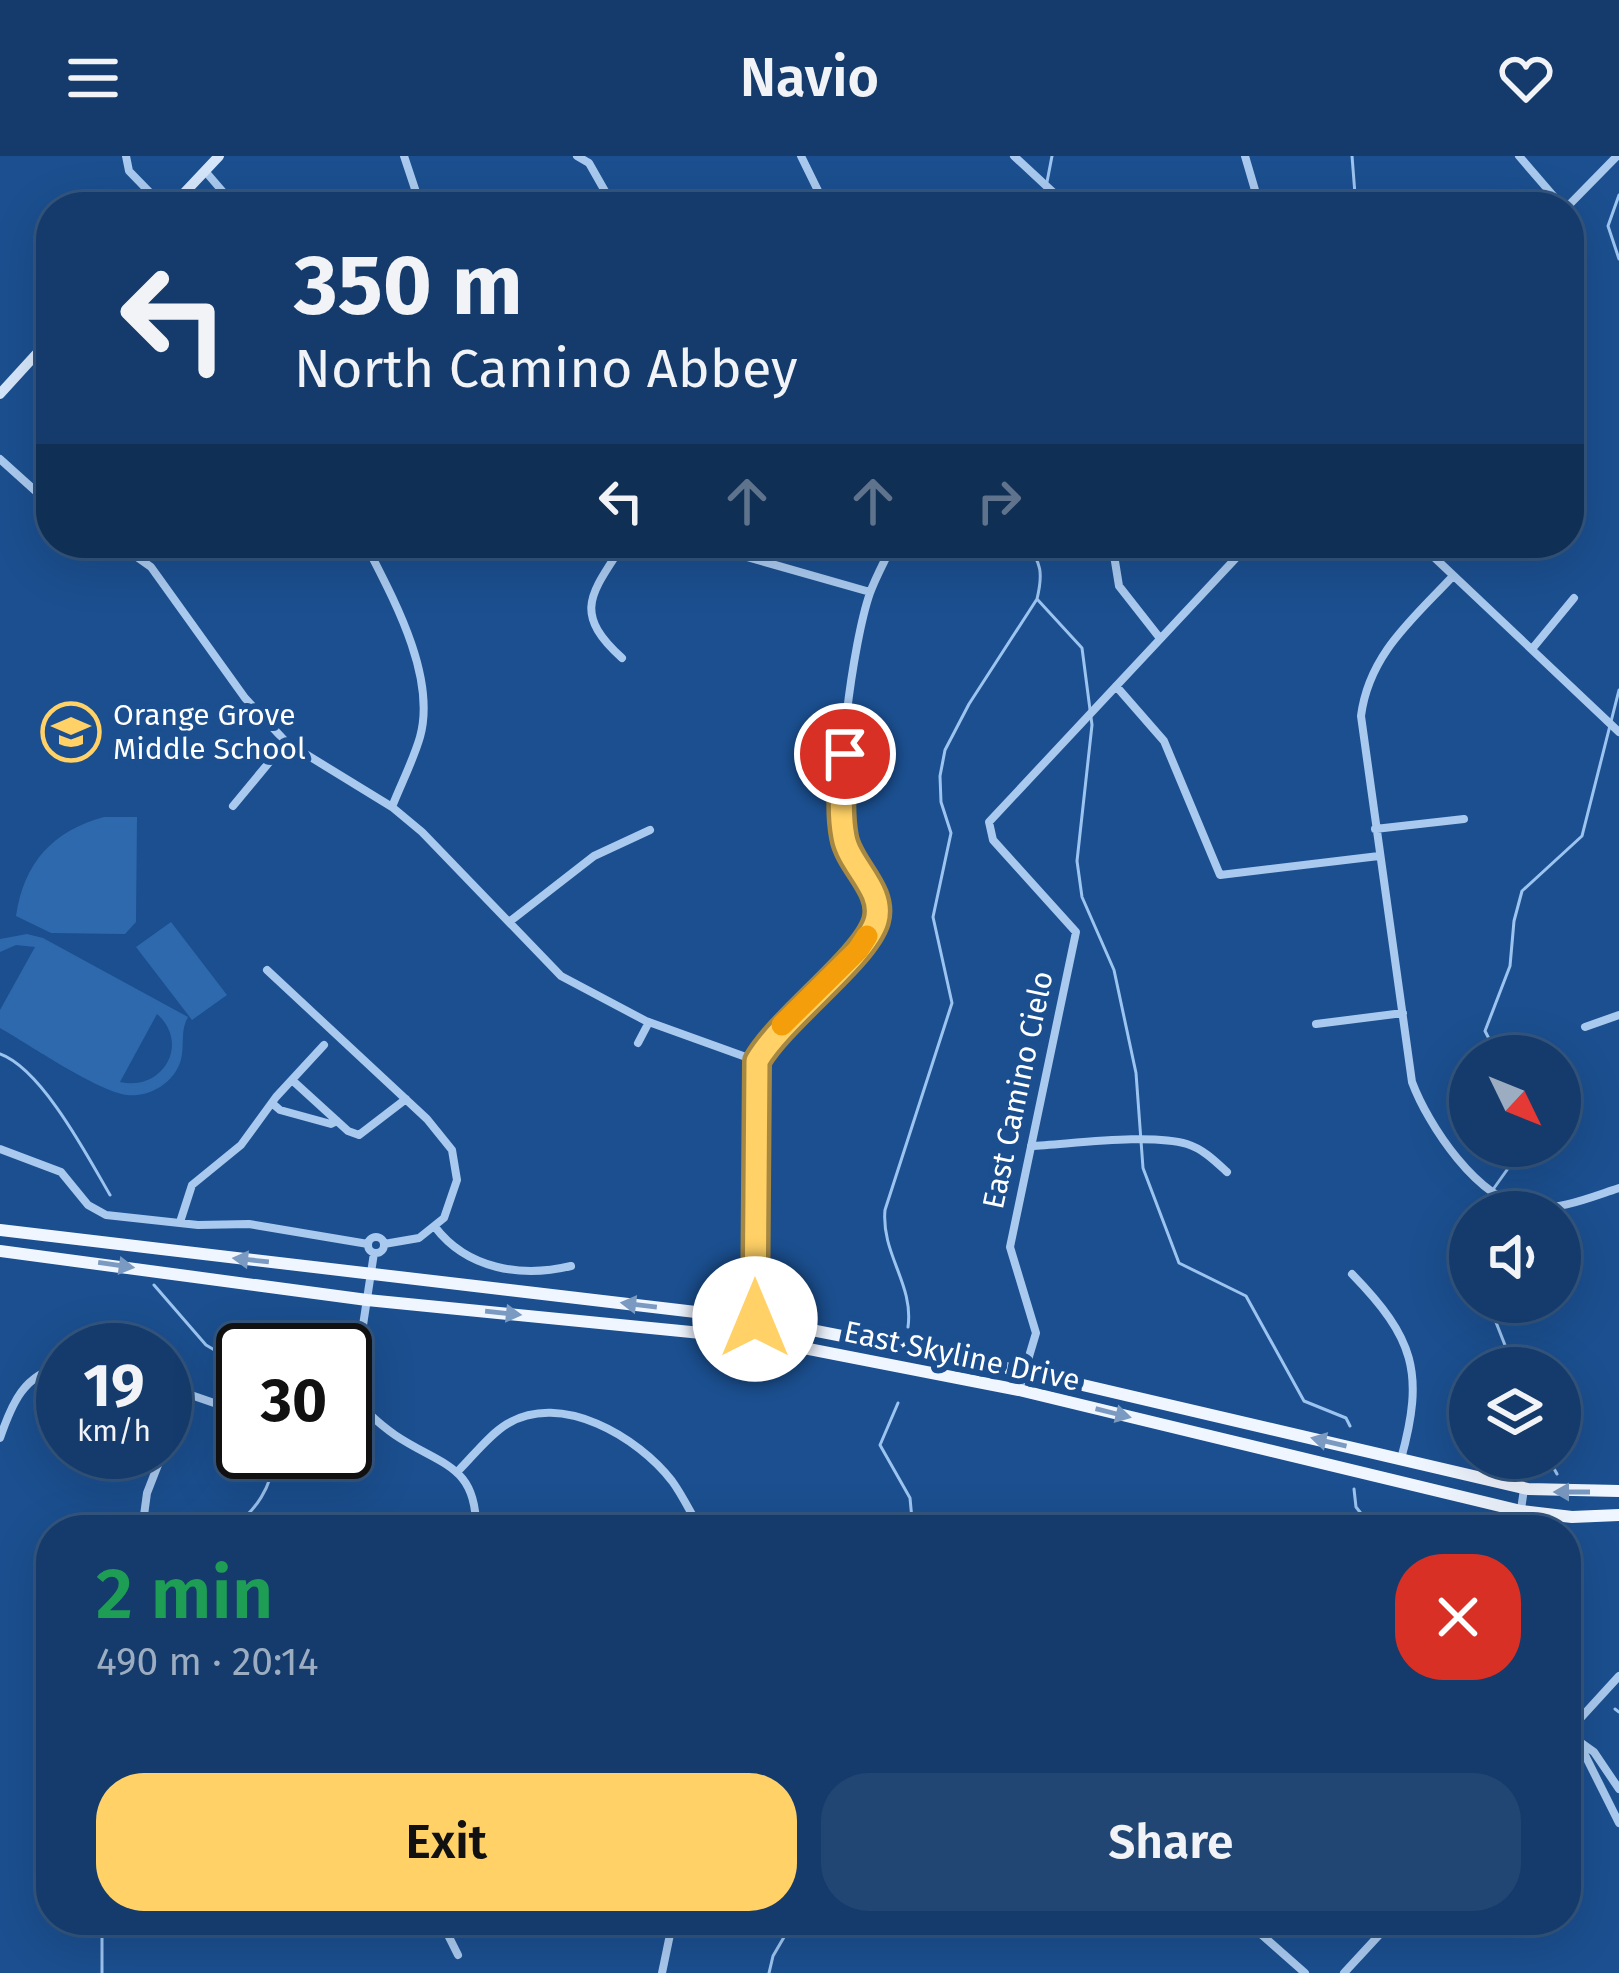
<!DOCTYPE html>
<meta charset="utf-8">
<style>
body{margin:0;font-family:"Fira Sans",sans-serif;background:#214673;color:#f1f3f6;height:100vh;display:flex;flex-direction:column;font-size:45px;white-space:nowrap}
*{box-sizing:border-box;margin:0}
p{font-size:39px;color:#9dadc1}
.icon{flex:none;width:66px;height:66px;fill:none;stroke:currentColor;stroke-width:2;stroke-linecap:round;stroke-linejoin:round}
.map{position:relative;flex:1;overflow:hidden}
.side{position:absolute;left:36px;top:1359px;width:1545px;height:420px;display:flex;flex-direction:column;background:#143b6b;border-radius:48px;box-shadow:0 12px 48px #0002,0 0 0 3px #33557e}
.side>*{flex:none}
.guide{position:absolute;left:36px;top:36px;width:1548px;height:366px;border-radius:48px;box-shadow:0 12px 48px #0002,0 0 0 3px #33557e;background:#143b6b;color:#f1f3f6;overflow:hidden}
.needle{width:78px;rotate:133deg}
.fabs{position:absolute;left:1449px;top:879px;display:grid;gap:24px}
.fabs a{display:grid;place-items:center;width:132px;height:132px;border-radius:50%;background:#143b6b;box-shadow:0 12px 48px #0002,0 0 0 3px #33557e;font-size:60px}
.speed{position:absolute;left:36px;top:1167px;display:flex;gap:24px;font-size:60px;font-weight:700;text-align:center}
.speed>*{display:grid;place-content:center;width:156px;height:156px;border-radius:50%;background:#143b6b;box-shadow:0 12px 48px #0002,0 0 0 3px #33557e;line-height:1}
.speed small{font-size:30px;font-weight:400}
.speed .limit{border:6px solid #111;border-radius:18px;background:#fff;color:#111}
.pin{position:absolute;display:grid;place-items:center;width:102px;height:102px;color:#fff;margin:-51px;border:6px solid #fff;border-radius:50%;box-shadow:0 3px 12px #0007}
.me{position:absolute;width:132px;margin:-66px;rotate:0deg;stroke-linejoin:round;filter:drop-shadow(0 0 9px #0008)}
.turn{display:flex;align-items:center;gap:42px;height:252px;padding:0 60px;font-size:54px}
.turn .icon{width:156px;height:156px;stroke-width:2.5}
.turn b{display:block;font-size:84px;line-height:102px}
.lanes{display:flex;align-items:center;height:114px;padding:0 60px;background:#0003;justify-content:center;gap:60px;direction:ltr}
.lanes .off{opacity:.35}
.round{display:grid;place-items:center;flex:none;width:126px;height:126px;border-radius:48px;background:#214673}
.summary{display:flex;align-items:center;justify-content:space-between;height:204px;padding:0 60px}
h1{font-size:72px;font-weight:600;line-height:90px;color:#1e9e55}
.button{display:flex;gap:24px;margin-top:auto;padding:24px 60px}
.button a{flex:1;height:138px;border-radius:48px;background:#ffd166;color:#111;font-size:48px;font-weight:600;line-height:138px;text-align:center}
.button a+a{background:#214673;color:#f1f3f6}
header{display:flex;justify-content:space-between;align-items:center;height:156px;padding:0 60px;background:#143b6b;font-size:54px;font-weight:600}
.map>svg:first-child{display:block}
</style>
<header><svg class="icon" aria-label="menu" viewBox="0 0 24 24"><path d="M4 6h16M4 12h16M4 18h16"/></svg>Navio<svg class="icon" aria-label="heart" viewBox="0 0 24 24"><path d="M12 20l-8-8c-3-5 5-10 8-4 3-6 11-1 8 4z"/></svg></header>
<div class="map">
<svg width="1619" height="1817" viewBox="0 0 1619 1817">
<rect width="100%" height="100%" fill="#1b4f8f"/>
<path fill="#2e69ad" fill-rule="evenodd" d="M104,661H137L136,766L125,778L51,777L16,760C24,706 53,675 104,661Z
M171,766L227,839L192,864L136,791Z
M27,778L43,782L188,861C178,878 188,897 176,915C166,931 147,941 127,939C97,935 30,889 0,872V854L35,791L16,789L0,796V783ZM157,858C191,888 162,936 120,926Z"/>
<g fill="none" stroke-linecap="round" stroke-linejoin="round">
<path stroke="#9cc4f0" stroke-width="3" d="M1352,0L1356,51
M1047,26L1052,0
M1619,39L1608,70L1619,103
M1041,51L1045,35
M1037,443L1082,492L1092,569L1077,705L1082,741L1114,814L1136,917L1143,1012L1179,1107L1246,1140L1304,1245L1346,1262L1350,1270
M0,898C42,913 88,1001 110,1039
M1498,900L1485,875L1510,810L1514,765L1522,735L1582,680L1619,534
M1477,1056L1524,990
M1470,1065L1466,1070L1470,1086
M154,1129L206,1189L243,1211
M1488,1146L1514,1212
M908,1171C914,1128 881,1098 885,1054L952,847L933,761L951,677L941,646L940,620L945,594L969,548L1037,443C1043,418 1042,406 1025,387
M898,1247L880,1289L910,1342L913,1374
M1548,1302L1557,1318
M1354,1333L1356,1351L1374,1374
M227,1374C253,1360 277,1327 272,1296
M1615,1553L1619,1556
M51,1632V1679
M96,1764L102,1774V1817
M769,1817L773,1800L794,1764"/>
<path stroke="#a9c9ee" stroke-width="8" d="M126,0L129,15L164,51
M404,0L421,51
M577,0L589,7L614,51
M801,0L826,51
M1014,0L1069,51
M1245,0L1260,51
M1519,0L1563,51
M205,15L236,51
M1567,51L1617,0
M0,303L51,349
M117,387L151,411L245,542L286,586L392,651L422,676L561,820L646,865L757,905
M365,387C392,440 437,520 420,581C413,605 401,628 392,651
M698,387L870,436
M1112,387L1119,430L1159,481
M1419,387L1619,576
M1453,420C1413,463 1369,498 1361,560L1412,926C1428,969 1478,1045 1528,1051C1559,1055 1591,1041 1619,1032
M1532,493L1574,442
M622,502C571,456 592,437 624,387
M1116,530L1164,585L1220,719L1379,700
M233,650L286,586
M1375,673L1464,663
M509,766L594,700L650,674
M267,814L427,963L452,994L457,1024L444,1062L419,1082L384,1088
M1316,868L1403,857
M1585,871L1619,859
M638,887L649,866
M292,924L348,975L359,979L406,943
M273,948L280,954L331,968L337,965
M1031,990C1072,988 1150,977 1187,988C1203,993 1215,1005 1227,1016
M0,993L61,1016L88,1049L106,1059L198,1069L249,1068L368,1088
M180,1066L192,1029L241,989L276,941L324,889
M435,1071C467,1113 521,1122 571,1110
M368 1089a8 8 0 1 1 16 0a8 8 0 1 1-16 0Z
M1352,1118C1414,1182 1425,1216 1401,1303
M752,1182L757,905C783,859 862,806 876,766C886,735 850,710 844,683C833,634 853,485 870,437C876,420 886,403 893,387
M345,1224L360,1189L374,1097
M165,1230L243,1257
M345,1233C361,1250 376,1266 395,1279C441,1310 477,1308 476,1374
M1019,1234L1036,1177L1010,1091L1076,776L993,684L989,666L1250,387
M0,1282C12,1247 24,1218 63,1210
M165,1290L185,1238
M459,1314C474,1299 489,1279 507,1268C561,1235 638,1281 672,1325C683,1340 691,1358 701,1374
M142,1374L147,1337L163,1296
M1518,1374L1524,1333
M1566,1576L1594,1596L1619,1633
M1566,1578L1619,1520
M1581,1591L1619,1667
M451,1764L449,1781L458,1799
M1245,1764L1305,1817
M662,1817L673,1764
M1344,1817L1393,1764"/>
<path stroke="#d6e6fa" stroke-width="10" d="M171,51L219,0
M0,238L51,182"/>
<path stroke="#f0f6ff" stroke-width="12" d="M0,1074L755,1163L1027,1216L1528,1333L1619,1335
M0,1095L367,1144L752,1182L1019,1234L1521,1355L1572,1361L1619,1359"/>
</g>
<defs><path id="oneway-solid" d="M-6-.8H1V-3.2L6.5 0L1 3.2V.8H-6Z" transform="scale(3)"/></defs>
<g fill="#7b9ac1">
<use href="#oneway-solid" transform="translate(251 1104) rotate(-174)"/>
<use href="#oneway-solid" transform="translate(116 1109) rotate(8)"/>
<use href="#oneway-solid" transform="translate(639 1149) rotate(-173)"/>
<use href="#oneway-solid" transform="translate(503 1157) rotate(6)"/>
<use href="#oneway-solid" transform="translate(1113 1257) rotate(14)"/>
<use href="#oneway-solid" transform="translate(1329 1286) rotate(-167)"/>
<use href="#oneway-solid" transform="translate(1572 1336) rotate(-180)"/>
</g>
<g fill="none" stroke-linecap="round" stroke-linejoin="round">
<defs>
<path id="route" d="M755,1163L757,905C782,862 865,802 876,765C885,734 849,710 844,681C839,655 842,625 845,598"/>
</defs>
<use href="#route" stroke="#a68842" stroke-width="30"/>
<use href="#route" stroke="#ffd166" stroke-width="21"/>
<path stroke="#f59e0b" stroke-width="21" d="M782,869L858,794L867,780"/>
</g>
<defs>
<symbol id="school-ring" viewBox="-11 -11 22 22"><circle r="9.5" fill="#1b4f8f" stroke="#ffd166" stroke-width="1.5"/><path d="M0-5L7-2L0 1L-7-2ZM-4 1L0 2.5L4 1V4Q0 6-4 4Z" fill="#ffd166"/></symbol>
</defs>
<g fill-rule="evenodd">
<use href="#school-ring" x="38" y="543" width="66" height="66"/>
</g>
<g text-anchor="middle" stroke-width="12" stroke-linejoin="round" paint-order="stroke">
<g font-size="30" fill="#fff" stroke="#1b4f8f" text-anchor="start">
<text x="113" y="569">Orange Grove<tspan x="113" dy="34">Middle School</tspan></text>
</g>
<g font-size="30" fill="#fff" stroke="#1b4f8f">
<text transform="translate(1018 934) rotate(-78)" y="10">East Camino Cielo</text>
<text transform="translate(962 1200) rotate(12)" y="10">East Skyline Drive</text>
</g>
</g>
</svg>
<div class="fabs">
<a><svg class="needle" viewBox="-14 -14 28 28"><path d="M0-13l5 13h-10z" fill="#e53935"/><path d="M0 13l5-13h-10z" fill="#9dadc1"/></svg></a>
<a><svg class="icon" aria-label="sound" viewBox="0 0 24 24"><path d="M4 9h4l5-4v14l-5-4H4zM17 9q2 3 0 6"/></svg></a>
<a><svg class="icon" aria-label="layers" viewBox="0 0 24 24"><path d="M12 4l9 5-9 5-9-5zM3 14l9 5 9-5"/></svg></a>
</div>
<div class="speed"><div>19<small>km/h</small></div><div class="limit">30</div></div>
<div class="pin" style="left:845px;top:598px;background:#d93025"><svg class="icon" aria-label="arrive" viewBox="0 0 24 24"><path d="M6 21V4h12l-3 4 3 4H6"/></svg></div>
<svg class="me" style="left:755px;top:1163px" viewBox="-20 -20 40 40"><circle r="19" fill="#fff"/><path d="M0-13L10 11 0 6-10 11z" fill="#ffd166"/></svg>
<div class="guide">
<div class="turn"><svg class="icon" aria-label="left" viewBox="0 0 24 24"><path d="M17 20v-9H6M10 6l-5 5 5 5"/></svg><div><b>350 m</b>North Camino Abbey</div></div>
<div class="lanes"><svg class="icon" aria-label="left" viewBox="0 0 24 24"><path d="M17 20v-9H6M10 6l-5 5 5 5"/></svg><svg class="icon off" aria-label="ahead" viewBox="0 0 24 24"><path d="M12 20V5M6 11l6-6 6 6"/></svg><svg class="icon off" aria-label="ahead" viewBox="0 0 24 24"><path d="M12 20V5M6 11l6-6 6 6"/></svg><svg class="icon off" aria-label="right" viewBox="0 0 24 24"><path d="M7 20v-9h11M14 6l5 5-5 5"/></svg></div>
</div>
<section class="side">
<div class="summary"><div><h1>2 min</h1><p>490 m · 20:14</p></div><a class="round" style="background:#d93025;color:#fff"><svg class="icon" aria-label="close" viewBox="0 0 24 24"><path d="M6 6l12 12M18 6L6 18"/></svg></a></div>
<div class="button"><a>Exit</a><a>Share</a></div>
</section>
</div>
